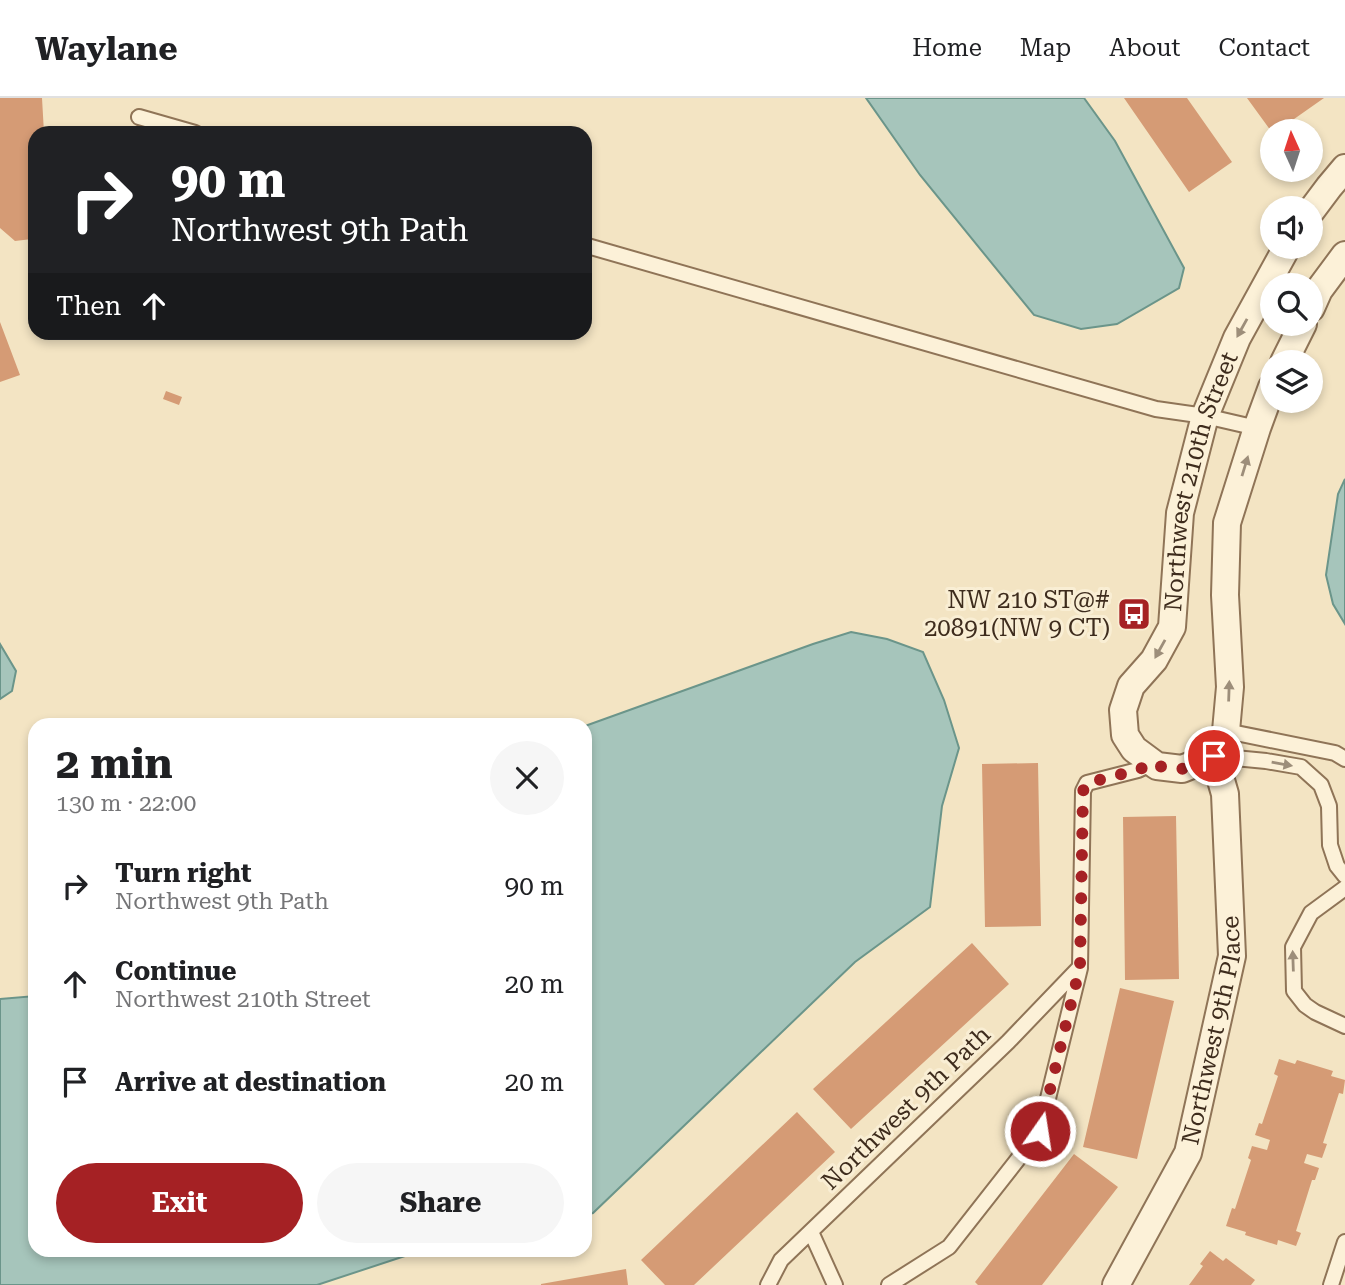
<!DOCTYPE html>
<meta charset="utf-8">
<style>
body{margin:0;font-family:"Roboto Serif",serif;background:#f6f6f6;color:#202124;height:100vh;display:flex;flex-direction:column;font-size:26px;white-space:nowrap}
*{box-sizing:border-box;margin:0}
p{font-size:23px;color:#757577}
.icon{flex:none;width:38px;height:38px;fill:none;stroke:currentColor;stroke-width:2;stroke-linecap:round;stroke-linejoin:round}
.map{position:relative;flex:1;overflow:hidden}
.sheet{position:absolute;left:28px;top:620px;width:564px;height:539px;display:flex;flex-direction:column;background:#fff;border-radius:21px;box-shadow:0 4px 10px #0003}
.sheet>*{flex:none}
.top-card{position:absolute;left:28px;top:28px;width:564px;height:214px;border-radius:21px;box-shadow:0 4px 10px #0003;background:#202124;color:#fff;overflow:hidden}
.needle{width:46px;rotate:357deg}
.fabs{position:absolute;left:1260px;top:21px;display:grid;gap:14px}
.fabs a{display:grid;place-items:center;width:63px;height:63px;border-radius:50%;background:#fff;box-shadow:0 4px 10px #0003;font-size:35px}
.pin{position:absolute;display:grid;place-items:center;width:60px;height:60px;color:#fff;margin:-30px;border:4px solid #fff;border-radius:50%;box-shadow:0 2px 7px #0007}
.me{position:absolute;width:77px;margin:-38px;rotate:13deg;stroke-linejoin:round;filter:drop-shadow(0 0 5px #0008)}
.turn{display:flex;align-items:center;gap:24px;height:147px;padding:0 28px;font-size:32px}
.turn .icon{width:91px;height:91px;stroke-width:2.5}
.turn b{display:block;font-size:49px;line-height:60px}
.then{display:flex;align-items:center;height:66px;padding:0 28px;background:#0003;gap:14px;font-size:26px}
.round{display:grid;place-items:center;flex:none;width:74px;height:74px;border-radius:37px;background:#f6f6f6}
.headline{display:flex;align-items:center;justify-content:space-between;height:119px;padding:0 28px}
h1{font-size:42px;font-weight:700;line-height:52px}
.button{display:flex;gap:14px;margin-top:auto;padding:14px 28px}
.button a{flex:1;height:80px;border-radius:42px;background:#a52124;color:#fff;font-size:28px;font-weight:700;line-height:80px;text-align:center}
.button a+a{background:#f6f6f6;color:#202124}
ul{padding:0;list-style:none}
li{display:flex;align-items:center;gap:21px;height:98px;padding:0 28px}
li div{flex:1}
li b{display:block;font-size:26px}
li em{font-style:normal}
header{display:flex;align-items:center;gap:42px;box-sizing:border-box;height:98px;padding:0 35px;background:#fff;border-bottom:2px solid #e0e0e0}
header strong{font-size:33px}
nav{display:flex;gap:38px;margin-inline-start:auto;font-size:24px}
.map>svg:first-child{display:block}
</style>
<header>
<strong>Waylane</strong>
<nav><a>Home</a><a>Map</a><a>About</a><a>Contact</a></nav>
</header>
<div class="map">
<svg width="1345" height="1187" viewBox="0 0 1345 1187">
<rect width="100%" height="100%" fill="#f3e4c3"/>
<path fill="#a6c5bb" stroke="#6b958a" stroke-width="2" d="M866,0H1084L1115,43L1184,170L1179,190L1117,226L1081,231L1034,217L920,77Z
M1345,381V526L1333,506L1326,477L1338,396Z
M851,534L887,541L923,554L944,602L959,650L942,708L930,809L855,864L593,1115L585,1117V628L813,546Z
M0,546L16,573L12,593L0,601Z
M35,898V1152H429L414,1155L317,1187H0V901Z"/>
<path fill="#d59b75" d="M0,0H42L44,35H35V150H33L32,141L15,143L0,130Z
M1124,0H1187L1232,64L1189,94Z
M1247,0H1324L1277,33H1271Z
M0,224L20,277L0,284Z
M166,293L182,299L179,307L163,301Z
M1038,665L1041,828L985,829L982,666Z
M1176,718L1179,881L1125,882L1123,719Z
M972,845L1009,886L851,1031L813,991Z
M1120,890L1174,903L1137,1061L1083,1049Z
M1279,961L1295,966L1297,962L1333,973L1331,978L1345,982L1343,996L1339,995L1323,1045L1327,1046L1322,1060L1307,1056L1304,1065L1319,1070L1315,1082H1312L1296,1133L1301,1135L1296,1148L1278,1142L1277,1147L1245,1137L1246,1134L1226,1128L1232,1110L1235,1111L1251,1062L1248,1060L1252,1048L1267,1052L1270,1042L1255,1037L1259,1025L1262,1026L1278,978L1274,976Z
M797,1014L835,1054L694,1187H665L641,1162Z
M1074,1056L1118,1089L1042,1187H978L975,1184Z
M1210,1153L1223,1163L1226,1160L1255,1182L1251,1187H1189L1203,1168L1200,1166Z
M626,1171L628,1187H541V1186Z"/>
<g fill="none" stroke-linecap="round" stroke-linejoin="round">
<defs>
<path id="lane" d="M139,19L195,35
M584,147L1156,311L1205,318L1257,330
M1226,633L1335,655L1345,661
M1214,658L1266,663L1301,669L1321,687L1329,708L1330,747L1337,768L1345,778
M1345,790L1311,815L1293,849L1294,893L1305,907L1315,914L1345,928
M811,1134L835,1187
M768,1187L781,1162L1008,944L1080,869L1083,693L1087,685L1138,672L1153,665
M889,1187L949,1149L1040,1033L1080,870
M1331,1187L1345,1144"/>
<g id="street">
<path d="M1311,113L1329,89L1345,70"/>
<path d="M1311,210L1319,192L1345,157"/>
<path d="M1284,264L1303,226"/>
<path id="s1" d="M1272,289L1257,330L1227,425L1225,497L1230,589L1226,633L1214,658L1182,671L1157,668L1134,651L1125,637L1123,612L1131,588L1154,562L1172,529L1180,415L1205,318L1237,240L1287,149"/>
<path id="s2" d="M1116,1187L1188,1055L1232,858L1225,696L1214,658"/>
</g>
</defs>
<use href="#lane" stroke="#8f7457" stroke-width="18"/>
<use href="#street" stroke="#8f7457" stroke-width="30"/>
<use href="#lane" stroke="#fcf1d8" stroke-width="14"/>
<use href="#street" stroke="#fcf1d8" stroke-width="26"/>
</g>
<defs><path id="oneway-solid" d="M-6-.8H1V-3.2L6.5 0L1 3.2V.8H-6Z" transform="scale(1.75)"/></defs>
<g fill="#9d8e7a">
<use href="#oneway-solid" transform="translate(1242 230) rotate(119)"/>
<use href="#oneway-solid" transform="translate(1245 368) rotate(-73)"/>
<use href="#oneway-solid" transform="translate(1160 551) rotate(119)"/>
<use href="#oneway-solid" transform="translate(1229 593) rotate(-88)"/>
<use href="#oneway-solid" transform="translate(1282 666) rotate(10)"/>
<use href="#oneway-solid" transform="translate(1293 863) rotate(-92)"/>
</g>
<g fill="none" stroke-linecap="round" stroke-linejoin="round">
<path stroke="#a52124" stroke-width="12" stroke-dasharray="0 21.6" d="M1040,1033L1080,869L1083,693L1087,685L1138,672L1153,665L1157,668L1182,671L1214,658"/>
</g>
<defs>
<symbol id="bus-square" viewBox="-11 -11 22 22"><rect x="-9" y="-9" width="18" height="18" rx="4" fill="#a52124" stroke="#f9eed4"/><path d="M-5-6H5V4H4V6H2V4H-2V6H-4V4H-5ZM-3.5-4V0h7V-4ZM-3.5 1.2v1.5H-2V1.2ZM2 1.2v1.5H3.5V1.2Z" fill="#fff"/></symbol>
</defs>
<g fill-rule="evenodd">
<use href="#bus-square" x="1115" y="497" width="38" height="38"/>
</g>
<g text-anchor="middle" stroke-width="6" stroke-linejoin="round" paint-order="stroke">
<g font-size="24" fill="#3e2c1d" stroke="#f9eed4">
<text dy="8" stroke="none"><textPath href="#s1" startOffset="756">Northwest 210th Street</textPath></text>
<text dy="8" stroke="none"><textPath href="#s2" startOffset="276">Northwest 9th Place</textPath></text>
<text transform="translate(906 1010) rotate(-44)" y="8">Northwest 9th Path</text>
</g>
<g font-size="24" fill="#3e2c1d" stroke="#f9eed4" text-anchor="end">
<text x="1110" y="510">NW 210 ST@#<tspan x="1110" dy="28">20891(NW 9 CT)</tspan></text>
</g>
</g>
</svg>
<div class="fabs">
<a><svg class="needle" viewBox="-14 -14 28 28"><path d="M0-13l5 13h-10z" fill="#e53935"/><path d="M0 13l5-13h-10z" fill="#757577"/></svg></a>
<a><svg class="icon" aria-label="sound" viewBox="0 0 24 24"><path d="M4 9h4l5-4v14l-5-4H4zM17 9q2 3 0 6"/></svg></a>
<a><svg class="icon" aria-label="search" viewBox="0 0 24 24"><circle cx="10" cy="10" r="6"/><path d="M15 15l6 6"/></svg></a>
<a><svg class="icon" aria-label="layers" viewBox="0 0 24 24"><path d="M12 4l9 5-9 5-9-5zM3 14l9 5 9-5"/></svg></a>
</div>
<div class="pin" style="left:1214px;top:658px;background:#d93025"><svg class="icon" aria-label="arrive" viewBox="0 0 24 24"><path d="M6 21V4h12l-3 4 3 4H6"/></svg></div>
<svg class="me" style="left:1040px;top:1033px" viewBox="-20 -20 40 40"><circle r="17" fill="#a52124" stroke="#fff" stroke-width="3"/><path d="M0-11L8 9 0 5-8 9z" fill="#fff"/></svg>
<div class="top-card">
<div class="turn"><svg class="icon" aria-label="right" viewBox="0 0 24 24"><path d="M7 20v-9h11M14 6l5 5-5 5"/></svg><div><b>90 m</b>Northwest 9th Path</div></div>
<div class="then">Then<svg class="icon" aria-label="ahead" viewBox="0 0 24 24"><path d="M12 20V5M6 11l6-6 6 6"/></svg></div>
</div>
<section class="sheet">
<div class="headline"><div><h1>2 min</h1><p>130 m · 22:00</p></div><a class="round"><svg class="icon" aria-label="close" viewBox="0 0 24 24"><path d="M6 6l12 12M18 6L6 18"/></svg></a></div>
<ul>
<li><svg class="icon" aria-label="right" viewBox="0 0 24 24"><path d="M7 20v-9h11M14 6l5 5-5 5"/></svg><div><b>Turn right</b><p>Northwest 9th Path</p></div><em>90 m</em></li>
<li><svg class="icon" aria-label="ahead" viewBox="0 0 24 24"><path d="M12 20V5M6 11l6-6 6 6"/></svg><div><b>Continue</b><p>Northwest 210th Street</p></div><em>20 m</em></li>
<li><svg class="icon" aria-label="arrive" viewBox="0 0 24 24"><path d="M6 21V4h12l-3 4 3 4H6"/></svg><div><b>Arrive at destination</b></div><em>20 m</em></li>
</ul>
<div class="button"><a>Exit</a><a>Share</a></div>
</section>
</div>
